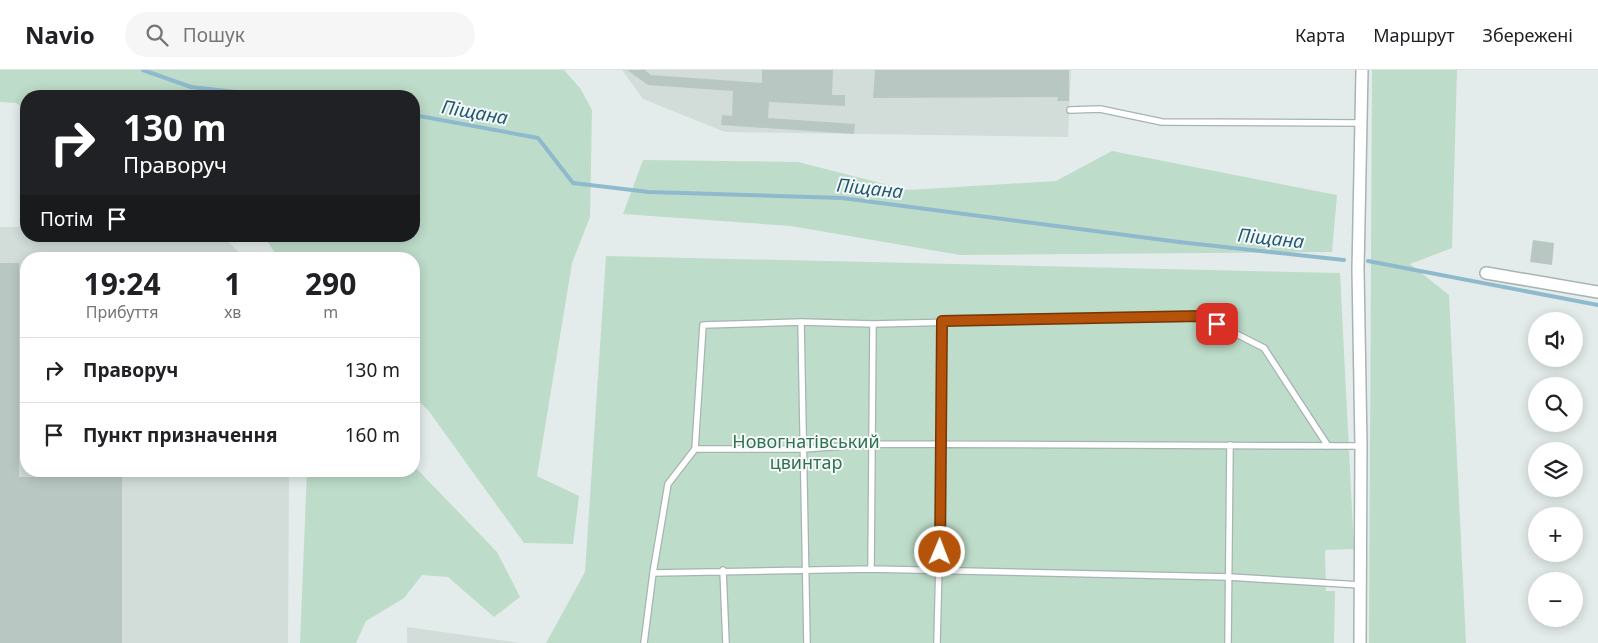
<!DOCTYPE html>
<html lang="uk">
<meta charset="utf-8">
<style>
body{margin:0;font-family:"Noto Sans",sans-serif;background:#f6f6f6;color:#202124;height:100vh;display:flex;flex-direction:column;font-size:19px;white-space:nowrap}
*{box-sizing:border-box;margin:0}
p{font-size:16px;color:#757577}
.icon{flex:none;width:28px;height:28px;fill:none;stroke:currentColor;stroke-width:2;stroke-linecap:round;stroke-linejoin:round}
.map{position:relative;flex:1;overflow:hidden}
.sheet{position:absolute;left:20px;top:182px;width:400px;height:225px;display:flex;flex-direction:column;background:#fff;border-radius:20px;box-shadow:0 2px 12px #0003}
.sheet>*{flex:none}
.top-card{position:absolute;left:20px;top:20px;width:400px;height:152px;border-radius:20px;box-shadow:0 2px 12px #0003;background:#202124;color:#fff;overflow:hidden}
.controls{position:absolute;left:1528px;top:242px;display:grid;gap:10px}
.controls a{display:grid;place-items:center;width:55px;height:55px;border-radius:50%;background:#fff;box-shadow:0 2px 12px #0003;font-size:25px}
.pin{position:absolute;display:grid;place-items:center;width:42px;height:42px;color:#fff;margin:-21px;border-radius:10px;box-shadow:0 2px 8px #0006}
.me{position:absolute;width:55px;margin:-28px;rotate:1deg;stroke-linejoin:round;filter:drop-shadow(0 0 4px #0008)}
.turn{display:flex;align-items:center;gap:18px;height:105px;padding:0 20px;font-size:22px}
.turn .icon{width:65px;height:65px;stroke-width:2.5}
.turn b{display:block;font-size:35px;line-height:42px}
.then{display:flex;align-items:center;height:48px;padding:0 20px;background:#0003;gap:10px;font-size:19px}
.eta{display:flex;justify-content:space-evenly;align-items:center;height:85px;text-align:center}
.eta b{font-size:30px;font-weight:700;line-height:35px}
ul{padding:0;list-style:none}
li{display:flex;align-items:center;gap:15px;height:65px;padding:0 20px;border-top:1px solid #e0e0e0}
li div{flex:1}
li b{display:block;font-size:19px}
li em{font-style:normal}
header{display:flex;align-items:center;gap:30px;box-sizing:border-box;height:70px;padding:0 25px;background:#fff;border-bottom:1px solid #e0e0e0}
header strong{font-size:24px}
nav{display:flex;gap:28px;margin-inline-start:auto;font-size:18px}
.search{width:350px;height:45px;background:#f6f6f6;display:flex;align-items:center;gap:12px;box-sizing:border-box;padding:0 18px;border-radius:28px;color:#757577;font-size:19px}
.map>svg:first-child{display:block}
</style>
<header>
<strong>Navio</strong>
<div class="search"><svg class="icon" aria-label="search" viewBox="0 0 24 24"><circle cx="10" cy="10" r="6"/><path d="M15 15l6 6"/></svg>Пошук</div>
<nav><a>Карта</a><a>Маршрут</a><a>Збережені</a></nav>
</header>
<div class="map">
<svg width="1598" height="573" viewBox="0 0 1598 573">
<rect width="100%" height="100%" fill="#e3ecea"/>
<path fill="#d2dcd9" d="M622,0H1071L1068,67L725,62L643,29Z
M0,157H26V166H223L245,189H26V401H289L288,573H0Z
M407,557L521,573H407Z"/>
<path fill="#bedcca" d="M0,0H564L580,18L592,40L590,147L572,193L537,406L579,426L573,474L524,473L428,340L414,327V189H279L264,166H414V26H26V40L16,33L0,32Z
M1372,0H1457L1452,178L1410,194L1449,225L1466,573H1369Z
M1112,81L1337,125L1332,182L960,185L791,156L623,144L643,90L798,92L908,120L1056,111Z
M606,186L1340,203L1354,479L1325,480L1326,521H1335L1334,573H546L585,502Z
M414,396L497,482L520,527L494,547L448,507L422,505L404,528L366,551L356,573H300L307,401H414Z"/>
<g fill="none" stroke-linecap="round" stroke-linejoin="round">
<path stroke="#8fbace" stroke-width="4" d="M143,0L191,17L271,26
M414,45L538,68L573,113L649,122L842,128L1179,172L1344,190
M1368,191L1598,235"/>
</g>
<path fill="#b9c7c3" d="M627,0H645L651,5L762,13V0H833L832,25H845V36L769,32L768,48L855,54L854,64L721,55L722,45L732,46L733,21L648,15Z
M875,0H1069V31H1057L1058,27L873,28Z
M1533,170L1554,173L1552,195L1530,192Z
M0,193H19V407H122V573H0Z"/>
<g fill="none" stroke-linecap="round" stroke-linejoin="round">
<defs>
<path id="lane" d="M1070,40L1100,39L1162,52L1362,53
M801,252L807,573
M695,379H803L873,374L1361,376
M871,499L873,254
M723,500L726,573
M653,503L668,414L695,379L703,255L801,252L873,254L1201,246L1264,278L1328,376
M644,573L653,503L871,499L1229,507L1360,515
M937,573L942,375V251
M1228,573L1230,375"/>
<path id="street" d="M1486,203L1598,222
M1360,573L1361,376L1358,200L1362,0"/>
</defs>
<use href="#lane" stroke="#a6b4b2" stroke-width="8"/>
<use href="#street" stroke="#a6b4b2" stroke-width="14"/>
<use href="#lane" stroke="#fff" stroke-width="5.5"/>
<use href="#street" stroke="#fff" stroke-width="11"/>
</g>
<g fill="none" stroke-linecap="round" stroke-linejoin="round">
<defs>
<path id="route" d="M940,482L942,251L1201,246L1217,254"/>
</defs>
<use href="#route" stroke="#753606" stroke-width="12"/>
<use href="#route" stroke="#b45309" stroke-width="9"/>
</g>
<g text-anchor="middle" stroke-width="4" stroke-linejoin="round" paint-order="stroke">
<g font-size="18" fill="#317153" stroke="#f4f9f7">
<text x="806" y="378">Новогнатівський<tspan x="806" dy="21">цвинтар</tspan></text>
</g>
<g font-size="19" font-style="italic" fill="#225a75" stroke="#f4f9f7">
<text transform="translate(475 42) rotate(10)" y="7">Піщана</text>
<text transform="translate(870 118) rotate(6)" y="7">Піщана</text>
<text transform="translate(1271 168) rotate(6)" y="7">Піщана</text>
</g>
</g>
</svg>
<div class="controls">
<a><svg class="icon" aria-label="sound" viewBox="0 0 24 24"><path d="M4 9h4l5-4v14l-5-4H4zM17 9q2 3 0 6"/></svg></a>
<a><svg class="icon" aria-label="search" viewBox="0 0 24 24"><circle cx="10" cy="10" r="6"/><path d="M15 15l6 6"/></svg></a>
<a><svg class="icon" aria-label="layers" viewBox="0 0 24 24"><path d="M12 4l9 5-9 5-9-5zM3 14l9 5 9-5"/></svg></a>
<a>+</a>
<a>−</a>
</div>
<div class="pin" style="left:1217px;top:254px;background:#d93025"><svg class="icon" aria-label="arrive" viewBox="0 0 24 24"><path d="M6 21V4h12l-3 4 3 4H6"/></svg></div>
<svg class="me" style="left:940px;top:482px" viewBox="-20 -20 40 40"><circle r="17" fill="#b45309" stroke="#fff" stroke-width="3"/><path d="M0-11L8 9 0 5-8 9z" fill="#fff"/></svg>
<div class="top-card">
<div class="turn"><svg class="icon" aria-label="right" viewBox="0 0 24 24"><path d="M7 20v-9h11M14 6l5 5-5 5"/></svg><div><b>130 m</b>Праворуч</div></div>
<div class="then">Потім<svg class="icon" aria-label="arrive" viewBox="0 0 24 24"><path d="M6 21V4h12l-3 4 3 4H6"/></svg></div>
</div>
<section class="sheet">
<div class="eta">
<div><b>19:24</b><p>Прибуття</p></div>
<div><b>1</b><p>хв</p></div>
<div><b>290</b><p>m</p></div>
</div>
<ul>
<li><svg class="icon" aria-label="right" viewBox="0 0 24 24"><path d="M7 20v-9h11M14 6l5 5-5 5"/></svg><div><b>Праворуч</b></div><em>130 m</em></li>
<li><svg class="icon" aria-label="arrive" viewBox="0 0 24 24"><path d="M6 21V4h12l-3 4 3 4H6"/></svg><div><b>Пункт призначення</b></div><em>160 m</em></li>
</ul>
</section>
</div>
